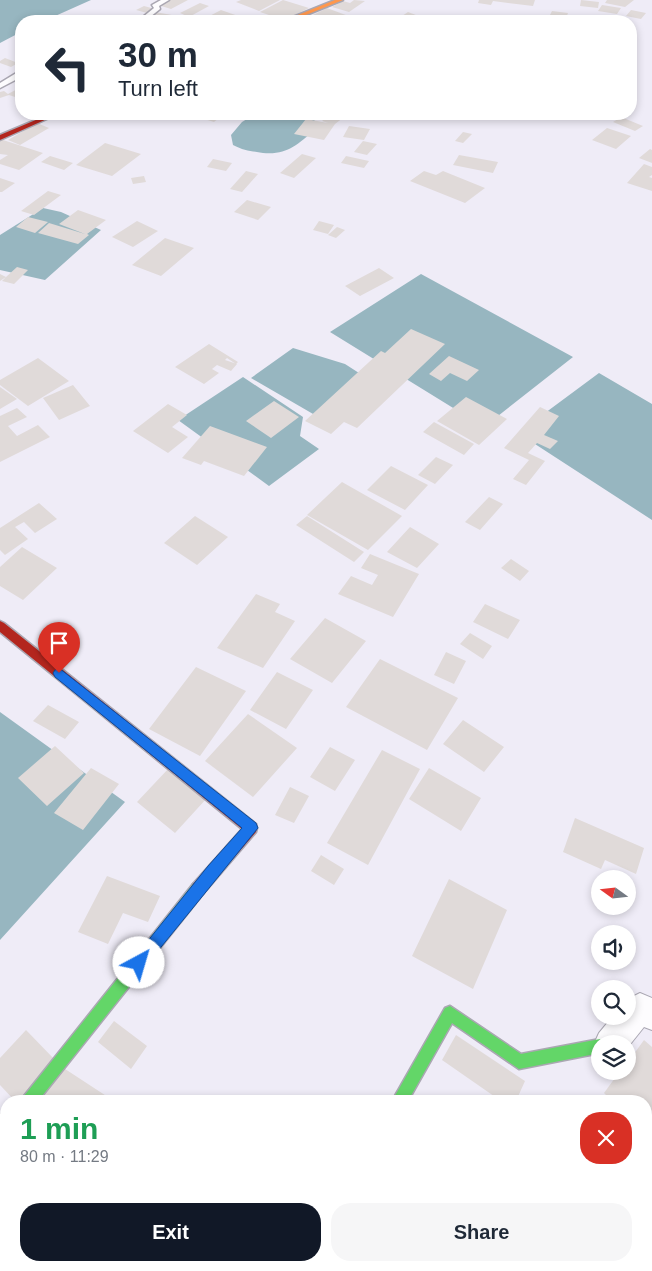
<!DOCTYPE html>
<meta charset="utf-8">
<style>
body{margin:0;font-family:Arial,sans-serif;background:#f6f6f7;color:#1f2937;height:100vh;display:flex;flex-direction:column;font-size:19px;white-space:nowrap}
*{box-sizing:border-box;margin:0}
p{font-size:16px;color:#747a83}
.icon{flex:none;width:28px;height:28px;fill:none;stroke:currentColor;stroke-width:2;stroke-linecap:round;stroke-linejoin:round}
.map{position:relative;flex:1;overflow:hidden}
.side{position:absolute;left:0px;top:1095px;width:652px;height:176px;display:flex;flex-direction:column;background:#fff;border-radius:20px 20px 0 0;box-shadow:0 2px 8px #0003}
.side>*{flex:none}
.top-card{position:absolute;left:15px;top:15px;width:622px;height:105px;border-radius:20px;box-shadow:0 2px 8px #0003;background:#fff;color:#1f2937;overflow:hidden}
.needle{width:32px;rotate:285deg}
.controls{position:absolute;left:591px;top:870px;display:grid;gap:10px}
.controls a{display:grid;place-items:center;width:45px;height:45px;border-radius:50%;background:#fff;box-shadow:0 2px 8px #0003;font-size:25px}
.pin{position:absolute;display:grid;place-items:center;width:42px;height:42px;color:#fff;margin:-51px -21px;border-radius:50% 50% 50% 0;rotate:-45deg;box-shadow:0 0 5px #0007}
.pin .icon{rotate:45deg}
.me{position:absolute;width:55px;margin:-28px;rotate:39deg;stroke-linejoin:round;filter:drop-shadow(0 0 4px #0008)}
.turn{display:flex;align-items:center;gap:18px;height:105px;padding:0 20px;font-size:22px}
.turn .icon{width:65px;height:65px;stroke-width:2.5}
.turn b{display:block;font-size:35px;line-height:42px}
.round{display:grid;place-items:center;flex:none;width:52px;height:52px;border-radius:20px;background:#f6f6f7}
.head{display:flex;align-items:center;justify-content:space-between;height:85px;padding:0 20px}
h1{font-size:30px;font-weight:600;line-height:38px;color:#1e9e55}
.action{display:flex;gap:10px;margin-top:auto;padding:10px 20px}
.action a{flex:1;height:58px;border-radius:20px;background:#111827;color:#fff;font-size:20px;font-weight:600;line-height:58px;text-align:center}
.action a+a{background:#f6f6f7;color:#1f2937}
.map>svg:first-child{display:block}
</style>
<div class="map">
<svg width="652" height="1271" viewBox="0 0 652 1271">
<rect width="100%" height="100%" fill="#efecf7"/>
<path fill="#97b6c0" d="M0,0H91L44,21H21V32L0,43Z
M255,114H314L315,130C296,145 288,155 263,153C252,151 244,151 233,145L231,135L242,122Z
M43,208L61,212L101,230L45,280L0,270V235Z
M421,274L573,357L484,427L330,332Z
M293,348L345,364L373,382L320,418L251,378Z
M599,373L652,404V520L518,433Z
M243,377L303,417L300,436L319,449L269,486L178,420Z
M0,712L125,802L0,940Z"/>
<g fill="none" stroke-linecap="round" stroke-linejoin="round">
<path fill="#97b6c0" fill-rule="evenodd" d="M652,1261V1271H640L642,1266Z"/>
</g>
<path fill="#e0dad9" d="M168,0H188L171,9L158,5Z
M241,0H280L259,11L236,2Z
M283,0L309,8L284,20L260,12Z
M354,0L365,1L349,12L332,7L343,1L350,3Z
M479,0H535L533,6L493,1L491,5L478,3Z
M581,0L599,2L598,8L580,6Z
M607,0H634L625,7L605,3Z
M200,3L209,6L189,17L180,13Z
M602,5L621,8L617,14L598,11Z
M144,6L155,9L147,13L136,10Z
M327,8L351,17L343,21H315L307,18Z
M221,10L241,17L233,21H200Z
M631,10L646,13L641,19L626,16Z
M552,11L568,13L565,21L548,19Z
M155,12L183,17L178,21H163L147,18Z
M408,12L421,17L414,21L396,20Z
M131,15L144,18L140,21H122Z
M569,16L585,18L584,21H568Z
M5,58L18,63L11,67L0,63V61Z
M21,87V99L9,95L0,98V92L4,91L8,94Z
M188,114H224L214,122Z
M330,114H348L335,124L324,140L294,134L306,119L328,123L322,121Z
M357,114H376L373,119L355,116Z
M621,117L643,126L635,131L613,122Z
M37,123L49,128L20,145L8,140Z
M349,126L370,129L364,140L343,137Z
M607,128L631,136L616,149L592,140Z
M463,132L472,134L463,143L455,141Z
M0,139L43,153L19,170L0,164V160L8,155L0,154Z
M363,141L377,144L367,155L354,152Z
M105,143L141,154L112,176L76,165Z
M650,149L652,150V163L639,158Z
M302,154L316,158L294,178L280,173Z
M459,155L498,162L493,173L453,165Z
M50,156L73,163L64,170L41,162Z
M346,156L369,161L364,168L341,163Z
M213,159L232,163L226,171L207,167Z
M644,164L652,167V175L649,177L652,178V191L627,183Z
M246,171L258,174L242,192L230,189Z
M424,171L436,175L443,171L485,188L465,203L410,181Z
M144,176L146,182L133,184L131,178Z
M0,178L15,183L2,192H0Z
M48,191L61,195L34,215L21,211Z
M247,200L271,207L258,220L234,212Z
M78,210L106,220L87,234L89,235L78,244L38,233L49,223L85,234L59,224Z
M28,217L48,222L35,233L16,227Z
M137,221L158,231L133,247L112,237Z
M319,221L334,225L328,234L313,230Z
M337,227L345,230L336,238L328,235Z
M165,238L194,248L161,276L132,265Z
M17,267L28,270L14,284L2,281L6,277L0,281V274L6,277Z
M379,268L394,278L360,296L345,286Z
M411,329L445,344L357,428L344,422L331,434L305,421L381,351L385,353Z
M209,344L238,362L236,364L227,358L225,360L237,364L231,371L217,365L212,369L219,373L204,384L175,367Z
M449,356L479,370L467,381L450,373L441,381L429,374Z
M38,358L69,381L28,406L0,385V380Z
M73,385L90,406L59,420L43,398Z
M0,387L17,399L0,409Z
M466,397L507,419L479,445L437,421Z
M274,401L299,417L271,438L246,421Z
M168,404L187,415L172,427L188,437L168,453L133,431Z
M540,407L559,416L544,435L558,441L550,449L537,443L528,453L545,461L526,485L513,479L529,460L504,448Z
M17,408L27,417L8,426L17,436L38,425L50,437L0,462V416Z
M434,422L474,444L464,455L423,432Z
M210,426L267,447L244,476L204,461L201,465L182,458Z
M436,457L453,465L435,484L418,475Z
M391,466L428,485L405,510L367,490Z
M342,482L402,516L368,550L307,515Z
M489,497L503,504L480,530L465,522Z
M39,503L57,519L35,533L24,522L15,527L28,539L5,555L0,550V528Z
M195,516L228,537L197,565L164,543Z
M307,516L364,552L354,562L296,525Z
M410,527L439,544L417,568L387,552Z
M22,547L57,568L23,600L0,586V567Z
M370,554L419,574L393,617L338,594L351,576L372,585L378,575L361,568Z
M511,559L529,571L520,581L501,568Z
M256,594L280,604L275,612L295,621L263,668L217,648Z
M485,604L520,620L508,639L473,622Z
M325,618L366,641L332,683L290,659Z
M470,633L492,646L483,659L460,644Z
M446,652L466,661L454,684L434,675Z
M380,659L458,698L427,750L346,707Z
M196,667L246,691L200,756L149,729Z
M277,672L313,690L286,729L250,710Z
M48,705L79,722L65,739L33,721Z
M248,714L297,748L253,797L205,761Z
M463,720L504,747L484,772L443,744Z
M55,746L84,773L47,806L18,778Z
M330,747L355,760L335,791L310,777Z
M382,750L420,769L368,865L327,843Z
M91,768L119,784L83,830L54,813Z
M169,768L207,798L175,833L137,802Z
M429,768L481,798L461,831L409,799Z
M290,787L309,796L294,823L275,815Z
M575,818L644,848L636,874L605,860L601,869L563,852Z
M321,855L344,869L334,885L311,871Z
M107,876L160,896L148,922L123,913L108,944L78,932Z
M449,879L507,910L473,989L412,956Z
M114,1021L147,1046L131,1069L98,1042Z
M26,1030L57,1062L22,1101H15L0,1085V1058Z
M456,1035L525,1081L516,1101H501L442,1060Z
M644,1040L652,1047V1139L646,1134V1101H612L604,1093L620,1071H628V1062Z
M62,1067L114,1101H39Z
M646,1147L652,1152V1180L646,1188Z
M0,1220L6,1225V1265H12L8,1271H0Z
M112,1265H143L140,1271H122Z
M379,1265H465L471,1271H384Z
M479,1265H525L523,1271H487Z"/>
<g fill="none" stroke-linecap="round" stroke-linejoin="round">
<defs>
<path id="lane" d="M161,0H169L159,6L160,9L145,21H138L154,8L152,5Z
M18,72H21V77L0,88V83Z"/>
<path id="street" d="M640,993L652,998V1030L644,1027L628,1047V1044H600L599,1055L594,1044L599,1033L613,1016H628V999Z
M6,1112V1150L0,1152V1114Z
M289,1265H326L323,1271H286Z"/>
<path id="fast" d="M198,882L203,884L205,889L203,894L38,1101H21L24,1096L193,884Z
M450,1006L521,1054L600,1039L605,1041L606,1044H600V1053L519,1069L452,1023L408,1101H392L445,1008Z"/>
<path id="slow" d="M335,0H343L291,21H283Z"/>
<path id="jam" d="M50,114H58L0,140V135Z
M0,621L4,623L256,824L257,828L256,832L203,894L198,896L193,894L191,889L193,884L242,829L0,632Z"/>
</defs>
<use href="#lane" stroke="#aaa7b2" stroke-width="3"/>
<use href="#street" stroke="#aaa7b2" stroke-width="2"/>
<use href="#fast" stroke="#aaa7b2" stroke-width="3"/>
<use href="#slow" stroke="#aaa7b2" stroke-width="3"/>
<use href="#jam" stroke="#aaa7b2" stroke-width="3"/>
<use href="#lane" fill="#fdfcfe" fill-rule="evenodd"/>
<use href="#street" fill="#fdfcfe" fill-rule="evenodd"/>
<use href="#fast" fill="#63d668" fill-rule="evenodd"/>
<use href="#slow" fill="#ff974d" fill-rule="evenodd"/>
<use href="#jam" fill="#b3261e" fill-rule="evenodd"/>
</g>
<path fill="#1a73e8" stroke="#114b97" d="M59,668L256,823L258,828L144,968L139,971L134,968L132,963L134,958L208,866L242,828L55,677L53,673L55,670Z"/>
</svg>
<div class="controls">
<a><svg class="needle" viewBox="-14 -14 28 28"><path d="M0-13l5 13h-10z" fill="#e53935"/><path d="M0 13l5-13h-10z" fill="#747a83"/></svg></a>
<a><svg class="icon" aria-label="sound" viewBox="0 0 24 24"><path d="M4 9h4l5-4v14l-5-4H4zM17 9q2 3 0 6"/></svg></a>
<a><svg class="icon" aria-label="search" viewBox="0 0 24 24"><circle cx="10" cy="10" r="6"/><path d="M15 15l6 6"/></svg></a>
<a><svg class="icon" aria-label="layers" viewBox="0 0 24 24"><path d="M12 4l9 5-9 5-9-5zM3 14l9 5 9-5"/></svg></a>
</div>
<div class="pin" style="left:59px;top:673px;background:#d93025"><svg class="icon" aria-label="arrive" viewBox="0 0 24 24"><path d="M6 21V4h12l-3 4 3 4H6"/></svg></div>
<svg class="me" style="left:139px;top:963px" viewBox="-20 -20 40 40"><circle r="19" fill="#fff"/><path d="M0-13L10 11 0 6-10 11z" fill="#1a73e8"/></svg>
<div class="top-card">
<div class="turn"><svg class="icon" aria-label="left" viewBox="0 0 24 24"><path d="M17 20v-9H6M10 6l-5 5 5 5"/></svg><div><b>30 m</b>Turn left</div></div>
</div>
<section class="side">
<div class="head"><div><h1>1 min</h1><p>80 m · 11:29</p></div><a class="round" style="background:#d93025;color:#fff"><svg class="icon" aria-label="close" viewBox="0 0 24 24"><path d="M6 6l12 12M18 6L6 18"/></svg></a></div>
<div class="action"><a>Exit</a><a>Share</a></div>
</section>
</div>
